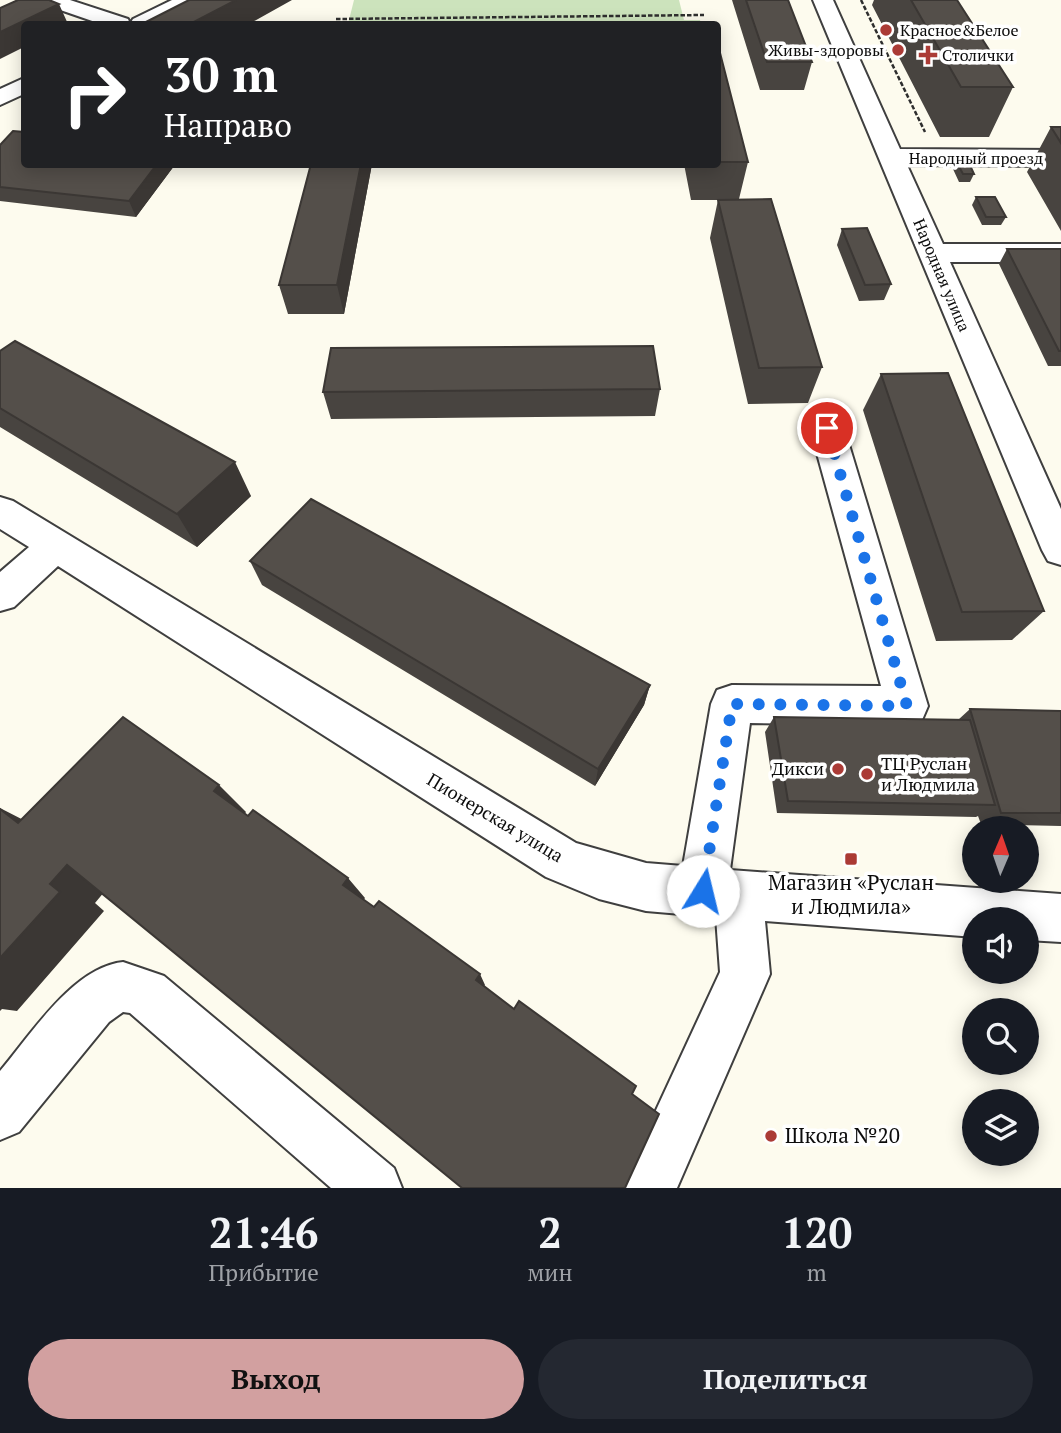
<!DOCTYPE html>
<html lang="ru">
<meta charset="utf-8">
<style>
body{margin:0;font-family:"PT Serif",serif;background:#242831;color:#f1f3f6;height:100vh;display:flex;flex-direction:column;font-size:26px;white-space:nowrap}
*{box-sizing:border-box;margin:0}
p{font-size:23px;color:#9ea1a6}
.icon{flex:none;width:38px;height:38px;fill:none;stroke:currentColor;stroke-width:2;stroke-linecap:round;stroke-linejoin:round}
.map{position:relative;height:1188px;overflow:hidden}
.sheet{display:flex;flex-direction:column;background:#171b24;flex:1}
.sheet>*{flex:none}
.banner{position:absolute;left:21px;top:21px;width:700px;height:147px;border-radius:7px;box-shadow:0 4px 18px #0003;background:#202124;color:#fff;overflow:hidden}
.needle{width:46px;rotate:2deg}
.controls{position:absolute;left:962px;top:816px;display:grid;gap:14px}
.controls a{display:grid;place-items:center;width:77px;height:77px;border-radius:50%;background:#171b24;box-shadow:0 4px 18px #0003;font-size:35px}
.pin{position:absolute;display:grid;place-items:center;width:60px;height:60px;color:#fff;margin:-30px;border:4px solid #fff;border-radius:50%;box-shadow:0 2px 7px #0007}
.me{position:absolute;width:77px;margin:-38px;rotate:9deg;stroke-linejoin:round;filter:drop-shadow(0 0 5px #0008)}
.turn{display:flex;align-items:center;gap:24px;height:147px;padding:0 28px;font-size:32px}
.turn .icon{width:91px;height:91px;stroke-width:2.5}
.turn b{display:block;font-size:49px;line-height:60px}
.eta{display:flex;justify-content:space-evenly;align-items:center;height:119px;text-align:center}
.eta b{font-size:42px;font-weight:700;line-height:49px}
.button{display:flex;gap:14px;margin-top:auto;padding:14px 28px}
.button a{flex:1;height:80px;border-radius:42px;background:#d2a0a0;color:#111;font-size:28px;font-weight:700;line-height:80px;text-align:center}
.button a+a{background:#242831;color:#f1f3f6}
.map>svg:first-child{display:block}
</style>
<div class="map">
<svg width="1061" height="1188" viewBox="0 0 1061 1188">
<rect width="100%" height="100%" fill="#fdfbee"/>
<path fill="#cce3bc" d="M354,0H679L684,20H700L701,24H348Z"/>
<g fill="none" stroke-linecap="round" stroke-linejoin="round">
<defs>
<path id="minor" d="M40,0H70L128,19L130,24L133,19L172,0H198L195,4L156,24H101L43,4Z
M813,0H833L900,149L1061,150V166L907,165L943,244H1061V262H950L1061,509V565L1048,561L1042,550Z
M24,78V94L0,105V89Z
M827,416L839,419L844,428L928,706L922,720L907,725L750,723L730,870L1061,894V942L1027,940V919H975V937L765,921L770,974L677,1188H620L720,972L716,917L646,911L599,899L546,877L58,566L14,607L0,611V572L29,547L0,529V497L13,501L576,843L646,863L683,866L711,704L717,690L732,685L881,686L810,428L815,419Z
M123,962L164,976L394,1168L402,1188H331L130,1013L123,1012L109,1022L19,1132L0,1140V1071C30,1036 73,967 123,962Z"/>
</defs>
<use href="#minor" stroke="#3f3f3f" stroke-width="4"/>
<path stroke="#2e2e2e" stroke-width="2.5" stroke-dasharray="4.5 2" stroke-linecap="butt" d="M861,0L925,132
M336,19L704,15"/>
<use href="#minor" fill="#fff" fill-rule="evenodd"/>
</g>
<path fill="#484440" d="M732,0H788L812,62L804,90H760Z
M874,0H957L1013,87L989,137H940L872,5Z
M718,49L748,162L739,199L822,367L808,403L748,404L710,238L718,200H691L684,164H718Z
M1051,127H1061V231L1027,172Z
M0,145L24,164L174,166L136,217L0,201Z
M956,161L974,174L970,182H959L953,169Z
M311,164H372L344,314H288L279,285Z
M976,197L1006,217L1001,225H982L972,205Z
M842,229L891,284L884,300L859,301L837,245Z
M1007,249H1061V366H1048L999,264Z
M0,351L251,496L197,547L0,427Z
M881,374L1044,611L1012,640L936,641L863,410Z
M660,389L655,416L331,419L323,392Z
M250,561L650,685L644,705L595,786L262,585Z
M970,709L1061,711V826L981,824L978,816L976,817L777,813L765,732L774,717L958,720Z"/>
<path fill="#3b3734" d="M236,0H292L249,24H190Z
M59,4L68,24H24V47L0,59V32Z
M157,164H174V166L136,217L129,201Z
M361,164H372L344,314L337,285Z
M235,462L251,496L197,547L177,514Z
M650,685L644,705L595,786L598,769Z
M219,785L246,812L242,818L214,791Z
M0,808L41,829L18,823L0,809Z
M67,865L110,885L95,903L104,911L17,1011L2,1009L0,1011V958L50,884Z
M348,878L365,898L361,904L343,885Z
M480,974L485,985L481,991L476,980Z"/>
<path fill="#544f4a" stroke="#3b3734" stroke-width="2" d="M18,0H49L59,4L0,32V8Z
M189,0H236L190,24H142Z
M746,0H788L812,62H767Z
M911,0H957L1013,87H961Z
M718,49H719L748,162H718Z
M1051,127H1061V143Z
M13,131L24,132V152L23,154H24V164H157L129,201L0,187V145Z
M956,161H968L974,174H963Z
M311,164H361L337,285H279Z
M976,197H995L1006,217H986Z
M771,199L822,367L759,368L718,200Z
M867,228L891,284L865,285L842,229Z
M1007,249H1061V351H1059Z
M15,341L235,462L177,514L0,408V351Z
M653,346L660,389L323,392L331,348Z
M948,373L1044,611L962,612L881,374Z
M311,499L650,685L598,769L250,561Z
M970,709L1061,711V813H1001Z
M123,717L219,785L214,791L248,816L253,810L348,878L343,885L374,907L379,901L480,974L476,980L514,1009L519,1001L636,1086L632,1094L659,1114L625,1188H462L67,865L50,884L60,892L0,958V809L18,823Z
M774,717L970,720L995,805L788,801Z"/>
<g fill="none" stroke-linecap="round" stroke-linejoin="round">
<path stroke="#1a73e8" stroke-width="12" stroke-dasharray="0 21.6" d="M703,891L732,704L907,706L827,428"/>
</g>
<g fill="#ab3b36" stroke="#fff" stroke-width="2.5">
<circle cx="886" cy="30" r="7"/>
<circle cx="898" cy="50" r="7"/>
<path d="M924.5 44.5h7v7h7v7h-7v7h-7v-7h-7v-7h7z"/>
<circle cx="838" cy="769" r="7"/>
<circle cx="867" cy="774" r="7"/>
<rect x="844" y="852" width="14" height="14" rx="3.5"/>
<circle cx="771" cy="1136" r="7"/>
</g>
<g text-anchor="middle" stroke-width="7" stroke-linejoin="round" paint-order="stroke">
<g font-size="16" fill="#0c0c0c" stroke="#fff" text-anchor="start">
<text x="900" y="36">Красное&amp;Белое</text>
<text x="884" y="56" text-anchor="end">Живы-здоровы</text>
<text x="942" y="61">Столички</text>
</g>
<g font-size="16" fill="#0c0c0c" stroke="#fff">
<text x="976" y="164">Народный проезд</text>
<text transform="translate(942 275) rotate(67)" y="6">Народная улица</text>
</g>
<g font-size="18" fill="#0c0c0c" stroke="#fff" text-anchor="start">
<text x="881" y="770">ТЦ Руслан<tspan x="881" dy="21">и Людмила</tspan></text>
<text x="824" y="775" text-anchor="end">Дикси</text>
</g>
<g font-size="18" fill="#0c0c0c" stroke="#fff">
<text transform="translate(495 818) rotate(31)" y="6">Пионерская улица</text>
</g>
<g font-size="21" fill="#0c0c0c" stroke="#fff">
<text x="851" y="890">Магазин «Руслан<tspan x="851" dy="24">и Людмила»</tspan></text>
<text x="785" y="1143" text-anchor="start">Школа №20</text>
</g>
</g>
</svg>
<div class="controls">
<a><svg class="needle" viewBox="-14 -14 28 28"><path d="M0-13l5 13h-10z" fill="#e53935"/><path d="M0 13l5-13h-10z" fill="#9ea1a6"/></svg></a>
<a><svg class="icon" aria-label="sound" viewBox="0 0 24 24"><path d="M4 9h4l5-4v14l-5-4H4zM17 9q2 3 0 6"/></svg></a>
<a><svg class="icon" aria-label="search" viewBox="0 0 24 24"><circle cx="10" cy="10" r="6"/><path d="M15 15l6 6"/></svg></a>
<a><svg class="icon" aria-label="layers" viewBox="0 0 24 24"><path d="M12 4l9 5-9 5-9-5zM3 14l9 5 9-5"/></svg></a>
</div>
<div class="pin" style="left:827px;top:428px;background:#d93025"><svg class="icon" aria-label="arrive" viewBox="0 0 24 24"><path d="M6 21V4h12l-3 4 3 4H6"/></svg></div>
<svg class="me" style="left:703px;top:891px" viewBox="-20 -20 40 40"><circle r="19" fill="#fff"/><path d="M0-13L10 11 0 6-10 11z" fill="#1a73e8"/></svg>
<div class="banner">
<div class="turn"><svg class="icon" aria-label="right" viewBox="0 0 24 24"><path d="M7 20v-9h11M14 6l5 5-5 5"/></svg><div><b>30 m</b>Направо</div></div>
</div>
</div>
<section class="sheet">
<div class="eta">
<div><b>21:46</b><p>Прибытие</p></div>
<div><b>2</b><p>мин</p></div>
<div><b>120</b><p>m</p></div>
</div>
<div class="button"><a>Выход</a><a>Поделиться</a></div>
</section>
